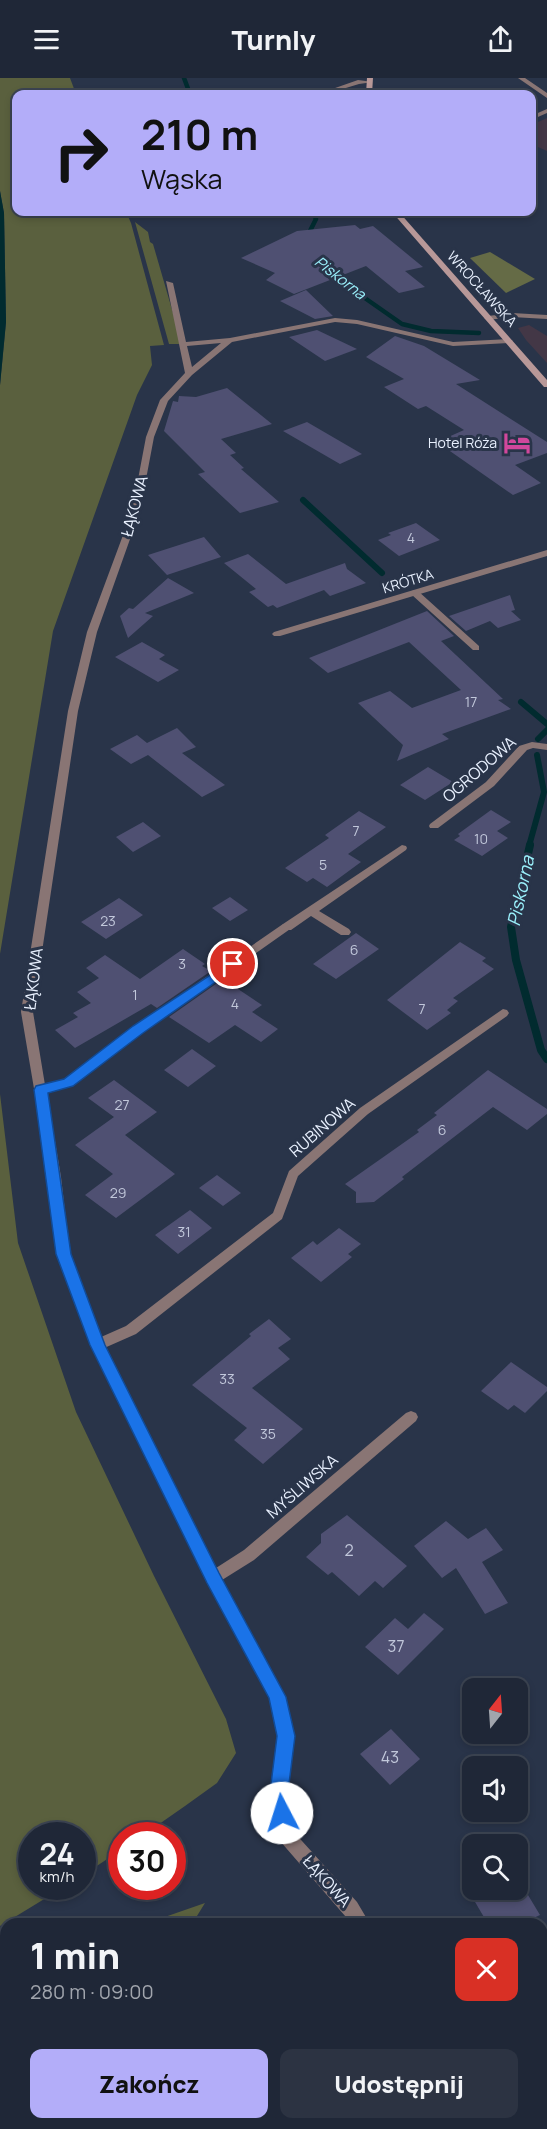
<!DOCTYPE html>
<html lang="pl">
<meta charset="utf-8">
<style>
body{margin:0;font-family:Manrope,sans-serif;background:#2c3342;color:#f1f3f6;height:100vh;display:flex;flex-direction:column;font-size:22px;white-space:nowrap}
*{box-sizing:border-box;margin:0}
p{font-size:20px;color:#a1a5ad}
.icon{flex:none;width:33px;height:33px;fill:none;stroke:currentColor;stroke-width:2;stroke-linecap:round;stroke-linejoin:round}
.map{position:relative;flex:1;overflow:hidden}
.side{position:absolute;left:0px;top:1840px;width:548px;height:212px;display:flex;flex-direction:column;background:#1f2737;border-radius:18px 18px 0 0;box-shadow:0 3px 9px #0003,0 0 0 2px #3c4452}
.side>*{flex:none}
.banner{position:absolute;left:12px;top:12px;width:524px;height:126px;border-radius:12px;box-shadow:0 3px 9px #0003,0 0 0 2px #3c4452;background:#b3adf9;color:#111;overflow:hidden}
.needle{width:39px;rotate:17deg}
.tools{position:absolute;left:462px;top:1600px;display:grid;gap:12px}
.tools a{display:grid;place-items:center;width:66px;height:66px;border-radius:12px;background:#1f2737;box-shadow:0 3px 9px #0003,0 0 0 2px #3c4452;font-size:30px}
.speed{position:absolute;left:18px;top:1744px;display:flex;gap:12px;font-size:30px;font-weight:700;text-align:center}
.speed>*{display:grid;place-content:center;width:78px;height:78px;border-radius:50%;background:#1f2737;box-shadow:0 3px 9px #0003,0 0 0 2px #3c4452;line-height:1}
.speed small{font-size:15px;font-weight:400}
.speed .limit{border:9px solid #d22;background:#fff;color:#111}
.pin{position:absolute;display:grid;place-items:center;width:51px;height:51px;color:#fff;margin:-26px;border:3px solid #fff;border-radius:50%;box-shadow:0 2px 6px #0007}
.me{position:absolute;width:66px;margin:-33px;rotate:355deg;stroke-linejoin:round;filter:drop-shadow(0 0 4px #0008)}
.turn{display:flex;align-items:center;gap:21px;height:126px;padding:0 30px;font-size:27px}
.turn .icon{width:78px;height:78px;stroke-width:2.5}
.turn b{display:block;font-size:42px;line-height:51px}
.round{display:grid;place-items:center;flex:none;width:63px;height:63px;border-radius:12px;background:#2c3342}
.head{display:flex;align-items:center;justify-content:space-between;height:102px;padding:0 30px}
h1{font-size:36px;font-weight:800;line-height:45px}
.primary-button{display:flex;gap:12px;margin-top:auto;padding:12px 30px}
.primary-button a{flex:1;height:69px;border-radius:12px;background:#b3adf9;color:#111;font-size:24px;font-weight:800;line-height:69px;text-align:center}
.primary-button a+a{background:#2c3342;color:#f1f3f6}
header{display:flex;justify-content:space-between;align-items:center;height:78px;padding:0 30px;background:#1f2737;font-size:27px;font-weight:800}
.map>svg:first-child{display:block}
</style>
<header><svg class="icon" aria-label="menu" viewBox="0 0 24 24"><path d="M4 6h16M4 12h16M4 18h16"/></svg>Turnly<svg class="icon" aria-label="share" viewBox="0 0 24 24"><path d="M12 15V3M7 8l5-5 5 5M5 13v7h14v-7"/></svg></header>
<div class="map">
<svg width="547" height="2051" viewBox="0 0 547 2051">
<rect width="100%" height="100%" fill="#293449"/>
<path fill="#433746" d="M547,40V73L531,66V47Z
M529,247L547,258V285L526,262L518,250Z"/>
<path fill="#5a603e" d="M0,0H70L76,16H16V134H126L131,145L164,267L150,268L152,287L137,317L53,553L0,876V307L6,244L4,135L0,113Z
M135,144L148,154L150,164L153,166L182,266H169Z
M0,1016L18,1165L76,1334L154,1498L226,1641L236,1675L217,1705L185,1728L142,1758H122L121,1772L83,1797L82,1758H32V1809H64L0,1848Z
M205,1825L192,1846H154L159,1841Z
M6,2009V2046H125V2051H0V2015Z"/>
<path fill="#656b46" d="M490,174L535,201L506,215L470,180Z"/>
<path fill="#012b2f" d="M0,113L4,135L6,244L0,307Z"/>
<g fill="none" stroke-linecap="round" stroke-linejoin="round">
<path stroke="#012b2f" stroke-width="4.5" d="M184,0L190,16
M307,159L316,141L313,134
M329,195L402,246L431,253L479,255"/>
<path stroke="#012b2f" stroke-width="6" d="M303,422L382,495
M521,624L547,646
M538,661L547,652
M529,768L544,714L537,677"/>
<path stroke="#012b2f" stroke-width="8" d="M530,767L511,849L516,882L541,972L547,981"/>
</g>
<path fill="#4f5072" d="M355,147L360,151L373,148L423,189L405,193L425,209L399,215L366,188L294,216L266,202L275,195L241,180L297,153Z
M306,212L333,238L315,241L280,223Z
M317,252L357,271L325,283L289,259Z
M395,258L424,268L480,302L456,306L547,364V375L515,387L541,405L513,417L437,364L464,352L426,328L418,331L384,309L404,301L366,279Z
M227,310L272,346L221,361L236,375L230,377L244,390L241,391L279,424L240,435L198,396L205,394L164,353L173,323L178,324L179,318L196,319Z
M307,344L362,376L340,386L283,353Z
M416,445L440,462L399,478L378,462L391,457L388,455Z
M204,459L221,479L167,497L148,477Z
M248,476L286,506L345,485L347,491L366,505L330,518L324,512L277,530L273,527L268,529L249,514L256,511L224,485Z
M168,500L194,515L145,535L153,538L128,560L120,538L129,530L133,531Z
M510,517L515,532L511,533L521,542L498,550L490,543L466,553L449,538Z
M427,533L454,558L441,563L503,621L498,622L511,631L442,656L449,661L397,683L403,667L358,625L390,613L412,630L461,612L409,564L328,595L309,580Z
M142,564L165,577L159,581L179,592L158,604L115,579Z
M177,650L196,669L182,675L225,707L202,719L148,677L131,686L110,671L137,657L147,665Z
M428,689L453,704L425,722L400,707Z
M491,732L511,744L497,753L508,760L482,778L454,762L460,758L458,756Z
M359,733L386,749L348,776L361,784L327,809L313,800L307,804L285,790L329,760L325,757Z
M143,744L161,758L133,774L116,759Z
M230,819L248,832L230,843L212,830Z
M119,820L143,837L106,861L81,844Z
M356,855L379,871L336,901L313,886Z
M460,864L486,880L482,883L494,891L453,920L458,923L447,932L451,935L427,952L387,922Z
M183,871L205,886L202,888L211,893L157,930L151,926L75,970L55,952L78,939L73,935L91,925L77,914L99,900L86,890L105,877L140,901Z
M223,901L262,927L252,934L278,951L261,964L235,947L209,965L169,939Z
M192,971L216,988L188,1009L164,992Z
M488,992L547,1031V1036L527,1052L493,1029L402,1099L404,1101L374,1124L356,1125V1114L345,1106L419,1054L417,1052L437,1037L434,1035Z
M114,1002L157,1034L125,1057L175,1096L116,1140L85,1117L113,1096L75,1067L114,1039L88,1020Z
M217,1097L241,1115L223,1128L199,1110Z
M190,1132L212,1150L178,1176L155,1157Z
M339,1150L361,1166L348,1176L352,1179L321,1204L291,1180L313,1163L317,1167Z
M269,1241L291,1261L278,1270L290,1281L252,1310L303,1351L263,1386L234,1362L247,1350L192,1307L251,1258L249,1256Z
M511,1284L547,1309V1313L525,1335L514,1327L508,1332L481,1313Z
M347,1437L407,1488L383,1510L375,1503L359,1518L332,1494L328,1497L306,1479L321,1465V1456Z
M446,1443L468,1461L486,1450L503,1472L482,1484L508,1525L485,1536L456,1490L442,1500L414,1468Z
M424,1535L444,1551L398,1597L365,1569L395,1540L408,1551Z
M391,1651L420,1681L390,1707L360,1676Z
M468,1812H525L540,1837L523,1845L517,1842L509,1846H488Z"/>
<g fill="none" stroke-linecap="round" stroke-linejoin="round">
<path fill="#897574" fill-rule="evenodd" d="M415,512L418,513L479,568V572H473L412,517V513Z
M402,767L406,768L407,770L406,772L319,833L349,851L351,854L349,857H341L311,838L291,852H283L281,849L283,846Z
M503,931L507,932L509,935L507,938L368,1036L298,1098L282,1141L136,1256L102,1271L97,1272L92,1271L90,1267L92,1263L126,1248L273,1135L289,1093L360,1030Z"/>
<path fill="#897574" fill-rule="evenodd" d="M518,0H525L547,15V20Z
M358,2L373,4L359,6L326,16H318Z
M166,203L173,205L186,264L230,260L335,240L357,242L453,264L509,261L513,263L509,265L453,268L357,246L335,244L232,264L192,297L168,323L154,359L140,433L97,554L78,633L33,934L45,1007L64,1002L134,949L283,846H291L293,849L142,955L72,1008L47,1015L61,1099L70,1176L104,1267L216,1490L244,1472L406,1335L411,1333L416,1335L418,1339L416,1343L254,1482L222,1502L286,1619L294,1658L287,1714L293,1753L357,1824L370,1846H352L280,1763L271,1714L278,1658L271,1620L208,1505L90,1267L58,1176L49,1099L21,934L68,633L87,554L132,433L146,359L160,322L185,295ZM221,265L192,289L187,268Z
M512,235L547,237V241L512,239L488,242L484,240L488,238Z
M547,472V478L280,558H274L272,556L274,554Z
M532,664L547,666V672L533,670L527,672L494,708L438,750H430L429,748L430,746L486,704L519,668Z
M547,1949V1968L542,1970V1952Z
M486,2046H505L507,2051H488Z"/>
<path fill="#897574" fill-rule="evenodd" d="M547,31V35L531,42V38Z"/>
<path fill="#b89898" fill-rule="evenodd" d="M367,0H373L372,16H366Z
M392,134H399L547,302V309H544Z"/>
</g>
<path fill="#1a73e8" stroke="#114b97" stroke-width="1.5" d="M233,882L237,883L239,886L237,889L143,955L73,1008L48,1015L71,1176L105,1267L219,1495L286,1619L295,1658L288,1714L291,1735L289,1742L282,1744L276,1742L270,1714L277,1658L269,1620L207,1505L90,1267L56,1176L34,1012L36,1008L64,1001L133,948Z"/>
<defs>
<symbol id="hotel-bare" viewBox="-9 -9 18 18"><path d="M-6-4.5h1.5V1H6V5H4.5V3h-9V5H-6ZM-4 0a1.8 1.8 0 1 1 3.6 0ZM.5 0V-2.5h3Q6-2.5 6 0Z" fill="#d1479c" stroke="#293449" stroke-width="2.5" paint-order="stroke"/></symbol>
</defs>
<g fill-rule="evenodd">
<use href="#hotel-bare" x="498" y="346" width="38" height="38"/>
</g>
<g text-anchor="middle" stroke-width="6" stroke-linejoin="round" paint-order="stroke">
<g font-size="14" fill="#e8f0fe" stroke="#293449">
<text transform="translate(482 211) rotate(48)" y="5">WROCŁAWSKA</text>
<text transform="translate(408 503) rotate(-17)" y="5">KRÓTKA</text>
</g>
<g font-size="14" fill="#e8f0fe" stroke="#293449" text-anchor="end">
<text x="497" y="370">Hotel Róża</text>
</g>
<g font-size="14" fill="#c2c8db">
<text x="411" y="465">4</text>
<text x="471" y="629">17</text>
<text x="356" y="758">7</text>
<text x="481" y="766">10</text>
<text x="323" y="792">5</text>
<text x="108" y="848">23</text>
<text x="354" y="877">6</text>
<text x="182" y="891">3</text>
<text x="135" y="922">1</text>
<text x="235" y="931">4</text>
<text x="422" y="936">7</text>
<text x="122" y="1032">27</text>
<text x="442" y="1057">6</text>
<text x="118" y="1120">29</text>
<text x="184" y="1159">31</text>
<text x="227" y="1306">33</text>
<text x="268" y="1361">35</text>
</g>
<g font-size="15" font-style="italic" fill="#9bf2fd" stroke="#293449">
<text transform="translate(340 200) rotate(38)" y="5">Piskorna</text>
</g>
<g font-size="16" fill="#e8f0fe" stroke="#293449">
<text transform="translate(134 428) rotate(-75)" y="6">ŁĄKOWA</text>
<text transform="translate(479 691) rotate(-41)" y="6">OGRODOWA</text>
<text transform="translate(33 901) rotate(-83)" y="6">ŁĄKOWA</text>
<text transform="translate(322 1049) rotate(-41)" y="6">RUBINOWA</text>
<text transform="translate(302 1408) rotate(-41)" y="6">MYŚLIWSKA</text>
<text transform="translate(327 1803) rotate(48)" y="6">ŁĄKOWA</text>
</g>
<g font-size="16" fill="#c2c8db">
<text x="349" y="1478">2</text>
<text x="396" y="1574">37</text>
<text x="390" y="1685">43</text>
</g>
<g font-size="18" font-style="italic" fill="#9bf2fd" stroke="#293449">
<text transform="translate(521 813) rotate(-78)" y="6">Piskorna</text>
</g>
</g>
</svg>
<div class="tools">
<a><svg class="needle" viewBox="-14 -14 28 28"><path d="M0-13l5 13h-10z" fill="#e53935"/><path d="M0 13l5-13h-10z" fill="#a1a5ad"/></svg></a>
<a><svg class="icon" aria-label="sound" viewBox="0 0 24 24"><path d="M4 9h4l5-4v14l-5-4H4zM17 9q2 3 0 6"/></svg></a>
<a><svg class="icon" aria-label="search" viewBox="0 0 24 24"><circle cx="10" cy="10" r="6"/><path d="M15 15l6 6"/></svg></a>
</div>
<div class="speed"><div>24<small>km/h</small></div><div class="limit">30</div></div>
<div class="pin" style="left:233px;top:886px;background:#d93025"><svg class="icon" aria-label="arrive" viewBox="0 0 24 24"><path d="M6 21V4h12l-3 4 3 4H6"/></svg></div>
<svg class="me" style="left:282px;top:1735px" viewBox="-20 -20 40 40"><circle r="19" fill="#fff"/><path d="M0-13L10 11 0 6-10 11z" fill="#1a73e8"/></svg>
<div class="banner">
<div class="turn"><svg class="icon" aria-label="right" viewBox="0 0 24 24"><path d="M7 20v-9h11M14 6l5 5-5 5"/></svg><div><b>210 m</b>Wąska</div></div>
</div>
<section class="side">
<div class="head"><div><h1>1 min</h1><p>280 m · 09:00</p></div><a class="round" style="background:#d93025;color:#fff"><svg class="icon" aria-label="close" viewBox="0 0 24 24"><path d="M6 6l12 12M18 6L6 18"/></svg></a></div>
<div class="primary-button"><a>Zakończ</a><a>Udostępnij</a></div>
</section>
</div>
